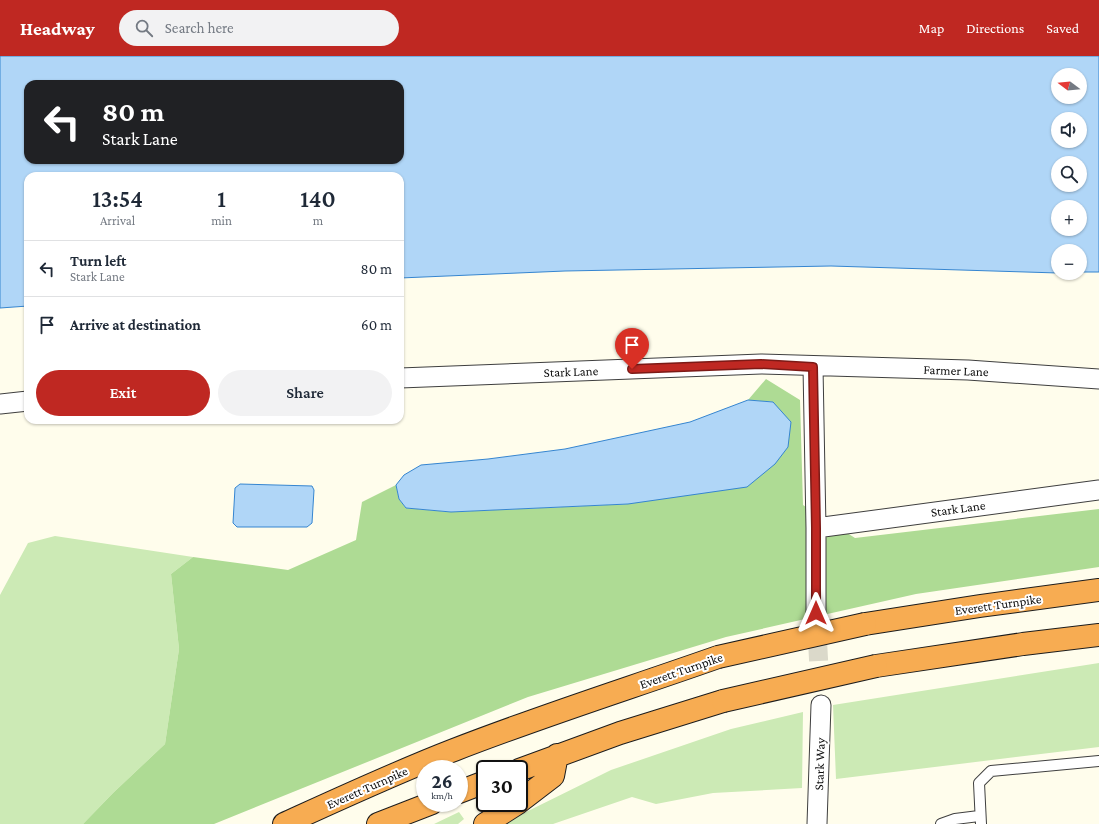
<!DOCTYPE html>
<meta charset="utf-8">
<style>
body{margin:0;font-family:"Crimson Pro",serif;background:#f2f2f3;color:#1f2937;height:100vh;display:flex;flex-direction:column;font-size:15px;white-space:nowrap}
*{box-sizing:border-box;margin:0}
p{font-size:13px;color:#747a83}
.icon{flex:none;width:22px;height:22px;fill:none;stroke:currentColor;stroke-width:2;stroke-linecap:round;stroke-linejoin:round}
.map{position:relative;flex:1;overflow:hidden}
.sheet{position:absolute;left:24px;top:116px;width:380px;height:252px;display:flex;flex-direction:column;background:#fff;border-radius:12px;box-shadow:0 1px 3px #0004}
.sheet>*{flex:none}
.hud{position:absolute;left:24px;top:24px;width:380px;height:84px;border-radius:12px;box-shadow:0 1px 3px #0004;background:#202124;color:#fff;overflow:hidden}
.needle{width:26px;rotate:286deg}
.tools{position:absolute;left:1051px;top:12px;display:grid;gap:8px}
.tools a{display:grid;place-items:center;width:36px;height:36px;border-radius:50%;background:#fff;box-shadow:0 1px 3px #0004;font-size:20px}
.speed{position:absolute;left:416px;top:704px;display:flex;gap:8px;font-size:20px;font-weight:700;text-align:center}
.speed>*{display:grid;place-content:center;width:52px;height:52px;border-radius:50%;background:#fff;box-shadow:0 1px 3px #0004;line-height:1}
.speed small{font-size:10px;font-weight:400}
.speed .limit{border:2px solid #111;border-radius:6px;background:#fff;color:#111}
.pin{position:absolute;display:grid;place-items:center;width:34px;height:34px;color:#fff;margin:-41px -17px;border-radius:50% 50% 50% 0;rotate:-45deg;box-shadow:0 0 4px #0007}
.pin .icon{rotate:45deg}
.me{position:absolute;width:44px;margin:-22px;rotate:0deg;stroke-linejoin:round;filter:drop-shadow(0 0 3px #0008)}
.turn{display:flex;align-items:center;gap:14px;height:84px;padding:0 12px;font-size:18px}
.turn .icon{width:52px;height:52px;stroke-width:2.5}
.turn b{display:block;font-size:28px;line-height:34px}
.eta{display:flex;justify-content:space-evenly;align-items:center;height:68px;text-align:center}
.eta b{font-size:24px;font-weight:600;line-height:28px}
.cta{display:flex;gap:8px;margin-top:auto;padding:8px 12px}
.cta a{flex:1;height:46px;border-radius:24px;background:#bf2822;color:#fff;font-size:16px;font-weight:600;line-height:46px;text-align:center}
.cta a+a{background:#f2f2f3;color:#1f2937}
ul{padding:0;list-style:none}
li{display:flex;align-items:center;gap:12px;height:56px;padding:0 12px;border-top:1px solid #e0e1e3}
li div{flex:1}
li b{display:block;font-size:15px}
li em{font-style:normal}
header{display:flex;align-items:center;gap:24px;box-sizing:border-box;height:56px;padding:0 20px;background:#bf2822;color:#fff}
header strong{font-size:19px}
nav{display:flex;gap:22px;margin-inline-start:auto;font-size:14px}
.search{width:280px;height:36px;background:#f2f2f3;display:flex;align-items:center;gap:10px;box-sizing:border-box;padding:0 14px;border-radius:22px;color:#747a83;font-size:15px}
.map>svg:first-child{display:block}
</style>
<header>
<strong>Headway</strong>
<div class="search"><svg class="icon" aria-label="search" viewBox="0 0 24 24"><circle cx="10" cy="10" r="6"/><path d="M15 15l6 6"/></svg>Search here</div>
<nav><a>Map</a><a>Directions</a><a>Saved</a></nav>
</header>
<div class="map">
<svg width="1099" height="768" viewBox="0 0 1099 768">
<rect width="100%" height="100%" fill="#fffdec"/>
<path fill="#cceab5" d="M55,480L193,501L171,518L179,593L165,688L113,737L83,768H0V539L28,487Z
M1099,607V691L836,723L833,649Z
M803,656L802,732L713,737L656,748L632,741L553,768H507L524,757L611,714L731,673Z
M459,756L464,763L458,768H434Z"/>
<path fill="#aedb94" d="M766,323L800,344L803,449L855,482L1099,453V511L916,538L726,581L528,641L214,768H83L113,737L165,688L179,593L171,518L193,501L288,514L356,484L362,446L396,429L399,443L406,452L451,456L628,448L773,346L748,344Z"/>
<path fill="#b0d6f7" stroke="#3585d0" fill-rule="evenodd" d="M0,0H1099V216H1080V195H1058V217L831,210L565,215L400,222V120H28V250L0,252ZM1058,19H1080V41H1058ZM28,28H400V104H28ZM1058,63H1080V85H1058ZM1058,107H1080V129H1058ZM1058,151H1080V173H1058Z
M748,344L773,346L791,366L788,391L775,408L747,431L628,448L451,456L406,452L399,443L396,429L404,419L421,409L488,403L565,393L690,366Z
M240,428L312,430L314,434L312,467L307,471H237L233,467L235,432Z"/>
<g fill="none" stroke-linecap="round" stroke-linejoin="round">
<path stroke="#dbd9ca" stroke-width="19" stroke-dasharray="19 10" stroke-linecap="butt" d="M816,557L821,649"/>
<defs>
<path id="lane" d="M941,768L955,763L979,760
M981,768L979,727L991,715L1099,705"/>
<path id="street" d="M813,311L816,472V557
M400,322L761,308L968,314L1099,323
M0,348L28,345
M816,472L1099,434
M817,768L821,649"/>
<path id="highway" d="M865,568L980,550L1099,534
M876,610L1023,588L1099,579
M519,714L620,677L723,645
M459,736L485,726
M519,746L553,720L557,699
M284,768C341,742 397,716 454,694C541,660 630,632 718,601
M378,768L432,747
M485,768L518,747"/>
</defs>
<use href="#lane" stroke="#3f3f3f" stroke-width="12"/>
<use href="#street" stroke="#3f3f3f" stroke-width="21"/>
<use href="#highway" stroke="#1d1d1d" stroke-width="24"/>
<use href="#lane" stroke="#fff" stroke-width="10"/>
<use href="#street" stroke="#fff" stroke-width="19"/>
<use href="#highway" stroke="#f7ac52" stroke-width="22"/>
<defs>
<path id="highway-bridge" d="M718,601L865,568
M723,645L876,610"/>
</defs>
<use href="#highway-bridge" stroke="#1d1d1d" stroke-width="24" stroke-linecap="butt"/>
<use href="#highway-bridge" stroke="#f7ac52" stroke-width="22"/>
</g>
<g fill="none" stroke-linecap="round" stroke-linejoin="round">
<defs>
<path id="route" d="M632,313L761,308L813,311L816,472V557"/>
</defs>
<use href="#route" stroke="#7c1a16" stroke-width="10"/>
<use href="#route" stroke="#bf2822" stroke-width="7"/>
</g>
<g text-anchor="middle" stroke-width="4" stroke-linejoin="round" paint-order="stroke">
<g font-size="13" fill="#0c0c0c" stroke="#fff">
<text transform="translate(956 314) rotate(2)" y="5">Farmer Lane</text>
<text transform="translate(571 315) rotate(-2)" y="5">Stark Lane</text>
<text transform="translate(958 452) rotate(-8)" y="5">Stark Lane</text>
<text transform="translate(998 548) rotate(-8)" y="5">Everett Turnpike</text>
<text transform="translate(681 614) rotate(-19)" y="5">Everett Turnpike</text>
<text transform="translate(819 708) rotate(-88)" y="5">Stark Way</text>
<text transform="translate(367 731) rotate(-24)" y="5">Everett Turnpike</text>
</g>
</g>
</svg>
<div class="tools">
<a><svg class="needle" viewBox="-14 -14 28 28"><path d="M0-13l5 13h-10z" fill="#e53935"/><path d="M0 13l5-13h-10z" fill="#747a83"/></svg></a>
<a><svg class="icon" aria-label="sound" viewBox="0 0 24 24"><path d="M4 9h4l5-4v14l-5-4H4zM17 9q2 3 0 6"/></svg></a>
<a><svg class="icon" aria-label="search" viewBox="0 0 24 24"><circle cx="10" cy="10" r="6"/><path d="M15 15l6 6"/></svg></a>
<a>+</a>
<a>−</a>
</div>
<div class="speed"><div>26<small>km/h</small></div><div class="limit">30</div></div>
<div class="pin" style="left:632px;top:313px;background:#d93025"><svg class="icon" aria-label="arrive" viewBox="0 0 24 24"><path d="M6 21V4h12l-3 4 3 4H6"/></svg></div>
<svg class="me" style="left:816px;top:557px" viewBox="-20 -20 40 40"><path d="M0-17L14 15 0 8-14 15z" fill="#bf2822" stroke="#fff" stroke-width="4"/></svg>
<div class="hud">
<div class="turn"><svg class="icon" aria-label="left" viewBox="0 0 24 24"><path d="M17 20v-9H6M10 6l-5 5 5 5"/></svg><div><b>80 m</b>Stark Lane</div></div>
</div>
<section class="sheet">
<div class="eta">
<div><b>13:54</b><p>Arrival</p></div>
<div><b>1</b><p>min</p></div>
<div><b>140</b><p>m</p></div>
</div>
<ul>
<li><svg class="icon" aria-label="left" viewBox="0 0 24 24"><path d="M17 20v-9H6M10 6l-5 5 5 5"/></svg><div><b>Turn left</b><p>Stark Lane</p></div><em>80 m</em></li>
<li><svg class="icon" aria-label="arrive" viewBox="0 0 24 24"><path d="M6 21V4h12l-3 4 3 4H6"/></svg><div><b>Arrive at destination</b></div><em>60 m</em></li>
</ul>
<div class="cta"><a>Exit</a><a>Share</a></div>
</section>
</div>
